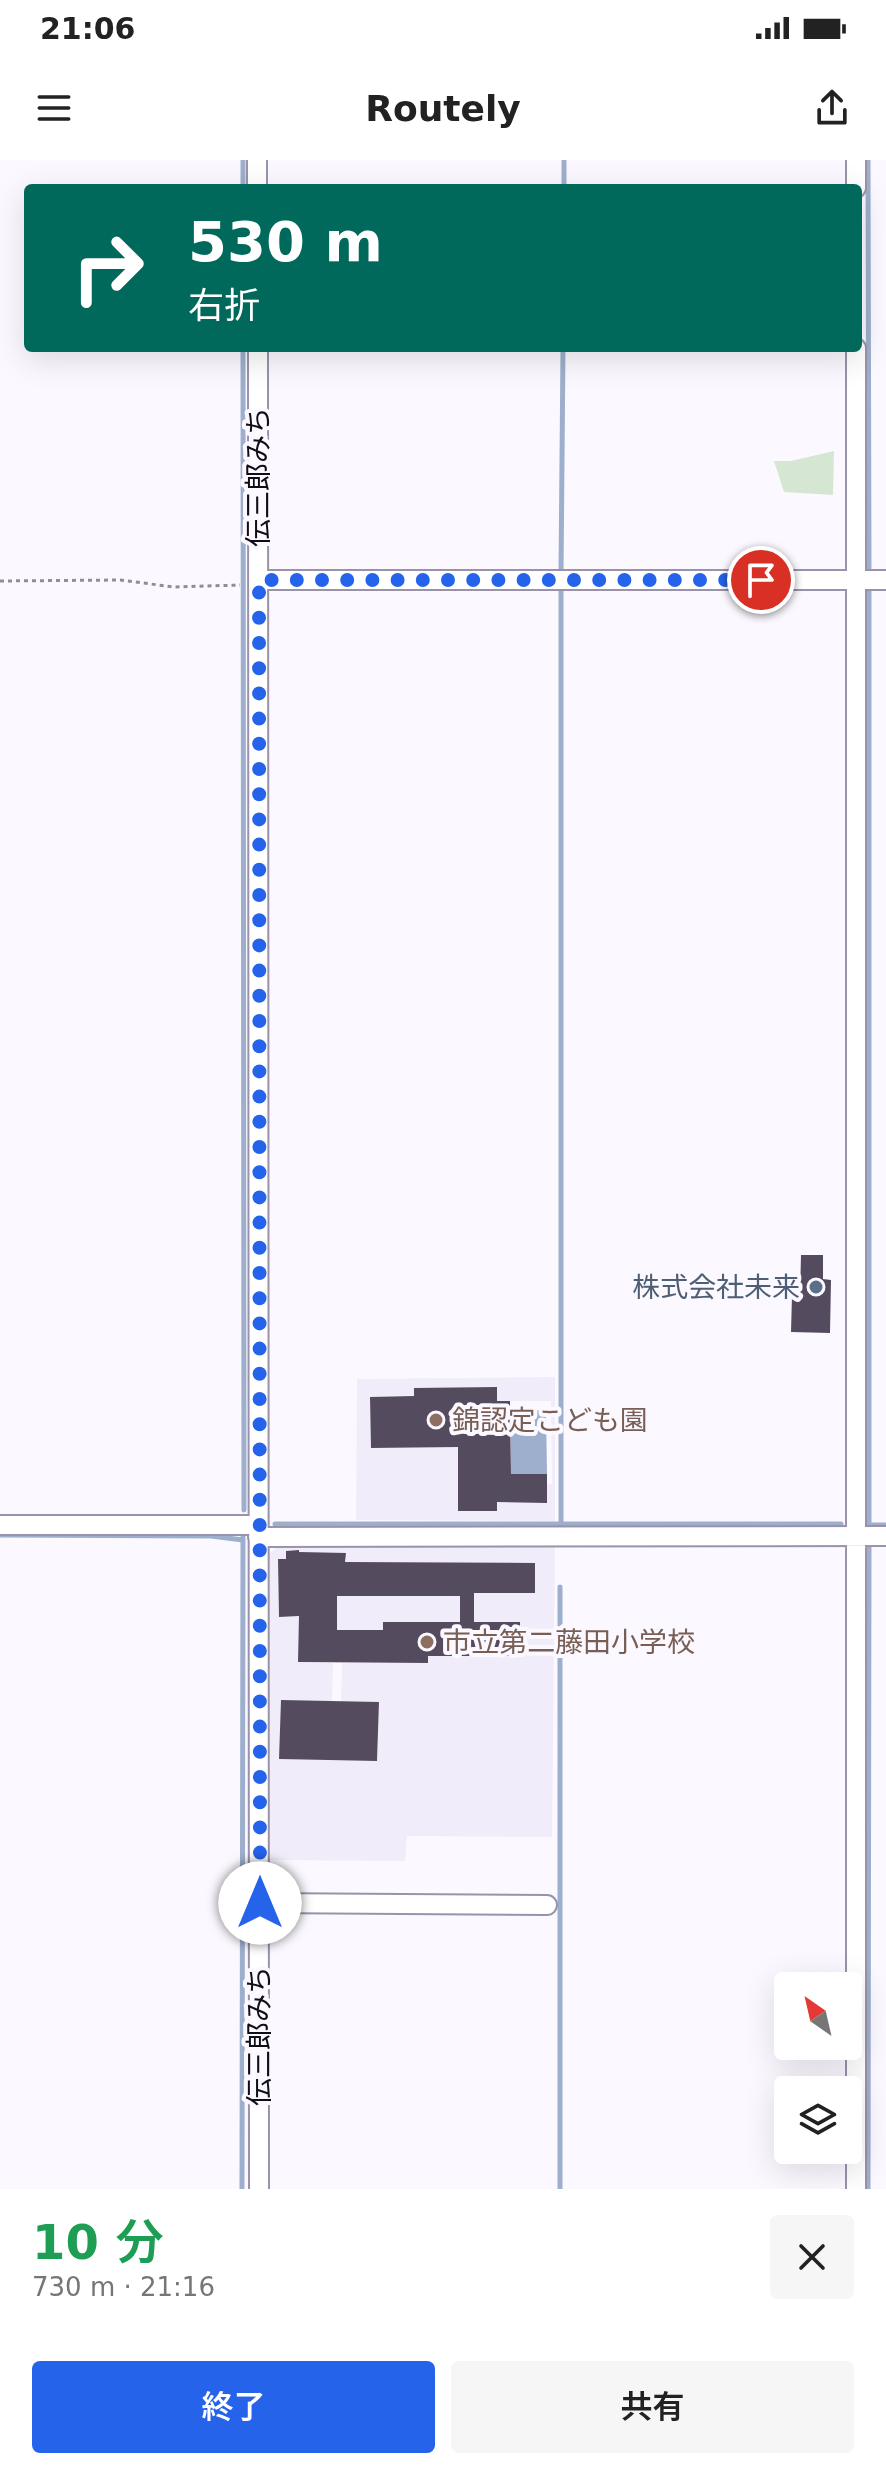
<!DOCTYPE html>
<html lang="ja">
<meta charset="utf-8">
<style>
body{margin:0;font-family:"DejaVu Sans","Noto Sans JP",sans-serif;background:#f6f6f6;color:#222;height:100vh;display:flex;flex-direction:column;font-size:30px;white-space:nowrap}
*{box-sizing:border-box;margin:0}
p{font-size:26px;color:#767676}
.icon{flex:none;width:44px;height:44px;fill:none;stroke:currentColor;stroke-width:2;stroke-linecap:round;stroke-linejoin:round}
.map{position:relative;height:2029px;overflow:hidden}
.details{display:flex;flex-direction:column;background:#fff;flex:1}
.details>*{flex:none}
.banner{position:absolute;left:24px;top:24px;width:838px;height:168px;border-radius:8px;box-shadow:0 8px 32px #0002;background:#00695c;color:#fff;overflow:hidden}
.needle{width:52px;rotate:326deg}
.controls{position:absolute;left:774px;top:1812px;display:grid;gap:16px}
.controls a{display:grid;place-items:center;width:88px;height:88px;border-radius:8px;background:#fff;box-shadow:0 8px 32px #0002;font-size:40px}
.pin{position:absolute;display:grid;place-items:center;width:68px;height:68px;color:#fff;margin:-34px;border:4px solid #fff;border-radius:50%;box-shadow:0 2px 8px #0007}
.me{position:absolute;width:88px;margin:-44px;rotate:0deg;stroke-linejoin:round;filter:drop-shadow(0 0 6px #0008)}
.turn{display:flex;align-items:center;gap:28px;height:168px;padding:0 32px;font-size:36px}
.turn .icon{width:104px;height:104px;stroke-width:2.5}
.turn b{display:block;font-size:56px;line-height:68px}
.round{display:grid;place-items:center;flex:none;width:84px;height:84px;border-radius:8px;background:#f6f6f6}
.headline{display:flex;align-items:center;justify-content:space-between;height:136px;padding:0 32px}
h1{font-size:48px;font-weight:600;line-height:60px;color:#1e9e55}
.primary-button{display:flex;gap:16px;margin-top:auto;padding:16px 32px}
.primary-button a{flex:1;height:92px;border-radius:8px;background:#2563eb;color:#fff;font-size:32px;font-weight:600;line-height:92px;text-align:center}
.primary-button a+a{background:#f6f6f6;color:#222}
.status{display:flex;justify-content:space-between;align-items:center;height:56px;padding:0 40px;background:#fff;direction:ltr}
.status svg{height:22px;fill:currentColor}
header{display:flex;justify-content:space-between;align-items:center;height:104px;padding:0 32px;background:#fff;font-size:36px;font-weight:600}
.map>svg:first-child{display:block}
</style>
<div class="status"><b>21:06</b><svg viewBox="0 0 49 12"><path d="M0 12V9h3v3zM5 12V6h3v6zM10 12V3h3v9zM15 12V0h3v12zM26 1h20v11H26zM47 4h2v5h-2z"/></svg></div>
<header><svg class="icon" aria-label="menu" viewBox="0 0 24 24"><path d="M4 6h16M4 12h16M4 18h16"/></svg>Routely<svg class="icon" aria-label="share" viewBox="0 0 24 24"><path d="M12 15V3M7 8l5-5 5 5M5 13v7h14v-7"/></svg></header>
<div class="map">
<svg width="886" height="2029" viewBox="0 0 886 2029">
<rect width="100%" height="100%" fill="#fbf9ff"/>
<path fill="#f0ecfa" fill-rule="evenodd" d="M555,1217V1361L356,1360L357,1219ZM414,1228L497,1286L371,1288L370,1237L414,1236ZM500,1241H551L552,1324H500ZM458,1293L497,1351H458Z
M555,1384L552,1677L407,1676L405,1701L270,1700L268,1395L279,1385ZM299,1390L305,1456L279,1457L278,1400L286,1399V1391ZM322,1393H345V1402L535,1403V1433H474V1462L520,1463L519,1496H428L427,1503H342L341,1542L379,1543L377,1601L280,1599L281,1541H332L333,1503L298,1502Z
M337,1436H460V1462H384L383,1470H337Z"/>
<path fill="#d5e6d3" d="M834,291L833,335L784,332L774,301H791Z"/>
<path fill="#9dafcc" d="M546,1250L547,1314H511V1251Z"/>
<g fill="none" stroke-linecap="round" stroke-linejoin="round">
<path stroke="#9dafcc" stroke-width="5" d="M868,0L869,415
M243,28V0
M564,28V0
M243,188L244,1350
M561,413L563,188
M275,1364H841
M867,1365H886
M561,1366V427
M869,1371V425
M0,1375L211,1376L243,1380
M242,2029L243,1377
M560,2029V1427
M868,2029L869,1381"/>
</g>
<path fill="#554b5f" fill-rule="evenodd" d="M801,1095H823V1119L831,1120L830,1173L791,1172L792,1135L800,1136Z
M497,1227V1241H510L511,1314H547V1343L497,1342V1351H458V1287L371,1288L370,1237L414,1236V1228Z
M299,1390V1392L346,1393L345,1402L535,1403V1433H474V1462H520V1496H428V1503L298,1502L299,1456L279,1457L278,1399H286V1391ZM337,1436H460V1462H383V1470H337Z
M281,1540L379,1542L377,1601L279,1599Z"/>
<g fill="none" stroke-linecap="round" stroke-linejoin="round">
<defs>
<path id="minor" d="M257,0V28
M856,28V0
M258,188L259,2029
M856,188V2029
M259,420H886
M0,1365H258
M258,1377L886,1376
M260,1743L547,1745"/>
</defs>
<use href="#minor" stroke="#9992aa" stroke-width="22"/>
<path stroke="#908e95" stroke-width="3" stroke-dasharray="4 4" stroke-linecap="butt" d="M0,421L120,420L174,427L240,425"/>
<use href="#minor" stroke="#fff" stroke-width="18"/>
</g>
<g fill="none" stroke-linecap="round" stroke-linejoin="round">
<path stroke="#2563eb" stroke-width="14" stroke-dasharray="0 25.2" d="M260,1743L259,420H761"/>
</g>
<circle fill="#5c6f8a" stroke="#fbf9ff" stroke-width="3" cx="816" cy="1127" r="8"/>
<g fill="#8d6e63" stroke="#fbf9ff" stroke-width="3">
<circle cx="436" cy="1260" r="8"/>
<circle cx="427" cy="1482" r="8"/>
</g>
<g text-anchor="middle" stroke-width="8" stroke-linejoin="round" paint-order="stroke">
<g font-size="28" fill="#0f0d15" stroke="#fbf9ff">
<text transform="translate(258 317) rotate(-90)" y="10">伝三郎みち</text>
<text transform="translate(259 1876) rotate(-90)" y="10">伝三郎みち</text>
</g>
<g font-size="28" fill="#4e5e75" stroke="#fbf9ff" text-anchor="end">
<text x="800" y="1137">株式会社未来</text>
</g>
<g font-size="28" fill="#785e54" stroke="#fbf9ff" text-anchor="start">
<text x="452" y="1270">錦認定こども園</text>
<text x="443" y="1492">市立第二藤田小学校</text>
</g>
</g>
</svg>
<div class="controls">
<a><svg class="needle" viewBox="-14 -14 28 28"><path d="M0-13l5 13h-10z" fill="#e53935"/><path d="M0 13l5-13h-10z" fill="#767676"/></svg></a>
<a><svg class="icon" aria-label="layers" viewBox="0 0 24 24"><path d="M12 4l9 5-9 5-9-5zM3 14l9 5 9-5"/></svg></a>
</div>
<div class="pin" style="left:761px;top:420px;background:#d93025"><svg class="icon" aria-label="arrive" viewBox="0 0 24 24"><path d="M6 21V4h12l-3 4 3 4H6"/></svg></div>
<svg class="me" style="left:260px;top:1743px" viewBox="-20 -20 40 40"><circle r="19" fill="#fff"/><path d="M0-13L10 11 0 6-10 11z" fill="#2563eb"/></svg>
<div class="banner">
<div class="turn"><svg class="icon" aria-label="right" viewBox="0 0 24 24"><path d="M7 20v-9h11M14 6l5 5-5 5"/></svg><div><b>530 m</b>右折</div></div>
</div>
</div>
<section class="details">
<div class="headline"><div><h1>10 分</h1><p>730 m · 21:16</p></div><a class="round"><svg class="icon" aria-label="close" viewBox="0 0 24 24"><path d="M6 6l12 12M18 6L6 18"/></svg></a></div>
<div class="primary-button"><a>終了</a><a>共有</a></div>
</section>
